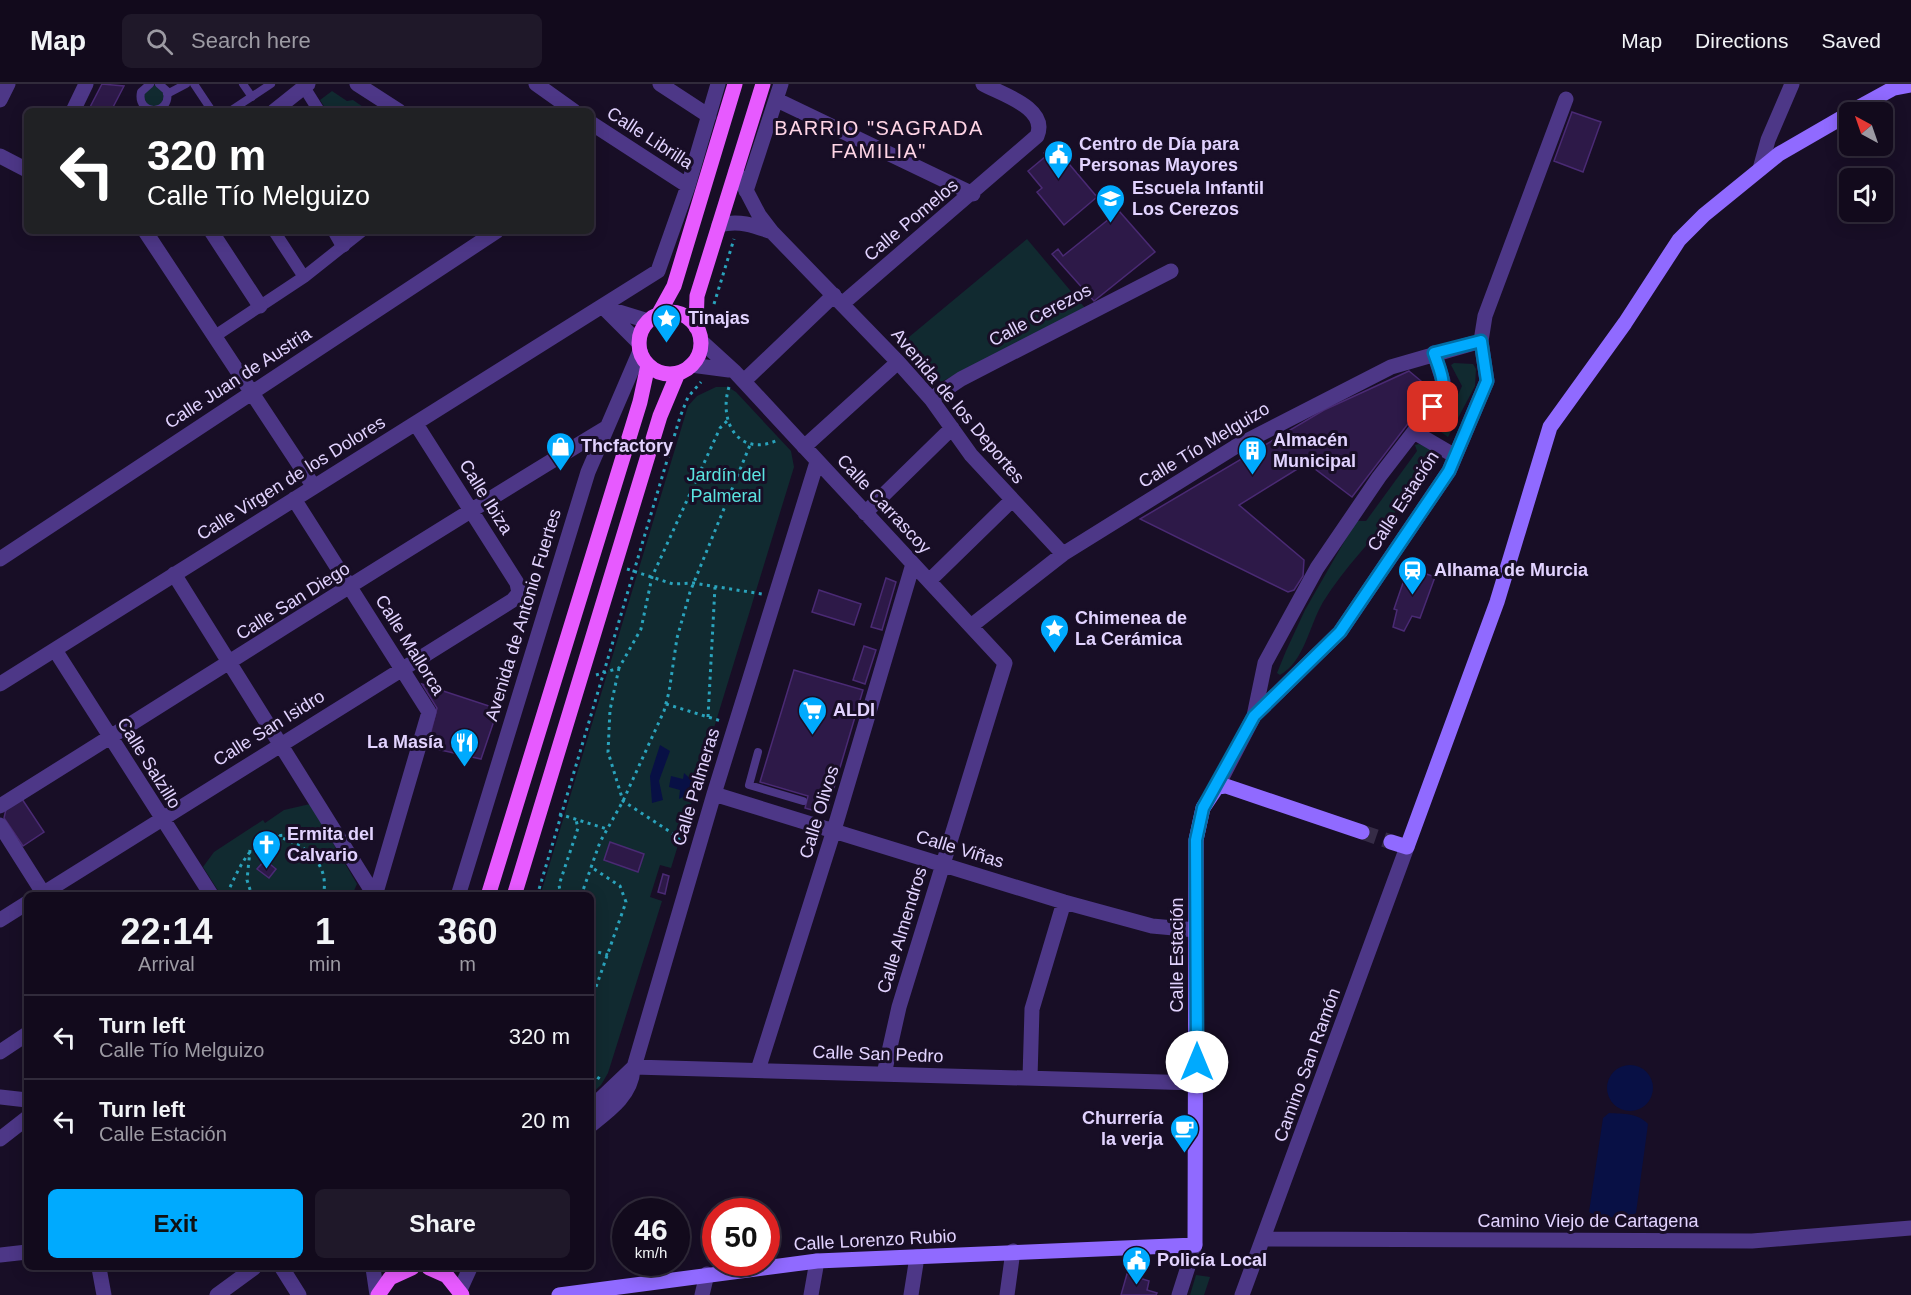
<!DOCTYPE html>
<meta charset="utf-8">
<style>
body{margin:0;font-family:Arial,sans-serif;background:#1f1829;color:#f1f3f6;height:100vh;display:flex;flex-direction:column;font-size:22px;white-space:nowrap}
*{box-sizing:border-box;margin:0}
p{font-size:20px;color:#9c9aa3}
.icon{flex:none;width:33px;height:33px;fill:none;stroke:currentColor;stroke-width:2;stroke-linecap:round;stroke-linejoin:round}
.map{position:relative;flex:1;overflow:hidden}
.drawer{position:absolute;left:24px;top:808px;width:570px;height:378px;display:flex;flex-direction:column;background:#120a1c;border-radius:9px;box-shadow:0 3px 15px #0003,0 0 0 2px #312b3b}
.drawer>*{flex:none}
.guide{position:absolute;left:24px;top:24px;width:570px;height:126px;border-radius:9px;box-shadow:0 3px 15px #0003,0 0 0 2px #312b3b;background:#202124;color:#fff;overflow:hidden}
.needle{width:39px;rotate:320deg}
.fabs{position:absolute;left:1839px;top:18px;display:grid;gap:12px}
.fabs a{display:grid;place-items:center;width:54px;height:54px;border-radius:9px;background:#120a1c;box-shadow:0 3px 15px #0003,0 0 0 2px #312b3b;font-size:30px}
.speed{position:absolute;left:612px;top:1114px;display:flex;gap:12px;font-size:30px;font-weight:700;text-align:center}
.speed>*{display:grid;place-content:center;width:78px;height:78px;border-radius:50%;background:#120a1c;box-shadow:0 3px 15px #0003,0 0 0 2px #312b3b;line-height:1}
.speed small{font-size:15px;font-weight:400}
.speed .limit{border:9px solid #d22;background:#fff;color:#111}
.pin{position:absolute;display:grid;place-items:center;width:51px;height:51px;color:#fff;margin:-26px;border-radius:12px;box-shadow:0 3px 9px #0006}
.me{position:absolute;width:66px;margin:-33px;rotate:0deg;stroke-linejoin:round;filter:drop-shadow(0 0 4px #0008)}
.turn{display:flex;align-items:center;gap:21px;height:126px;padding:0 24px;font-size:27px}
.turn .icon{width:78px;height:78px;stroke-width:2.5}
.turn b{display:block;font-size:42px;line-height:51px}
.eta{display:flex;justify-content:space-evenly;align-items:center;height:102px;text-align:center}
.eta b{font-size:36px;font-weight:700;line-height:42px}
.action{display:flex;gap:12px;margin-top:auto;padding:12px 24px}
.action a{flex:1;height:69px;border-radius:9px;background:#00aafe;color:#111;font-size:24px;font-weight:700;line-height:69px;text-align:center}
.action a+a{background:#1f1829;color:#f1f3f6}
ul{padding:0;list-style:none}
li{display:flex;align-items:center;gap:18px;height:84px;padding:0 24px;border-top:2px solid #312b3b}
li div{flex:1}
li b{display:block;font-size:22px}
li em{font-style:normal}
header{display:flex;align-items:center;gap:36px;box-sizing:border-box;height:84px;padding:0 30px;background:#120a1c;border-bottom:2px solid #312b3b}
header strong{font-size:28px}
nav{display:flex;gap:33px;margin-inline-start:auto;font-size:21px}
.search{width:420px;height:54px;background:#1f1829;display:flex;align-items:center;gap:15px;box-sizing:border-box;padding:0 21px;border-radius:9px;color:#9c9aa3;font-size:22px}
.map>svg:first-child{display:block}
</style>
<header>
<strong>Map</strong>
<div class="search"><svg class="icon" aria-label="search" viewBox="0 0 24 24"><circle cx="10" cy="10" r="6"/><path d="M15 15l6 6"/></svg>Search here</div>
<nav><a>Map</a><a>Directions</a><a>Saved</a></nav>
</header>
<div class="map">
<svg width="1911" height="1211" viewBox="0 0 1911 1211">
<rect width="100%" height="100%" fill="#180e26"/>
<path fill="#112a30" d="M155,1L165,8L161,22H147L143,9Z
M332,7L347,17L353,16L369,27H327L320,16Z
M1027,155L1085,224L941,298L903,258Z
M1454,279L1473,280L1476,285L1475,302L1448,353L1441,348L1462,302L1451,281Z
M716,303H728L736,308L791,367L794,383L671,784L660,781L650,813L662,817L608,989L601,1001L591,1010V812H540L688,322L697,312Z
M1419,360L1432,365C1442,382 1426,401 1410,410C1382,446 1348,478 1323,518C1309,542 1304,578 1280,591L1277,589L1286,567L1305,526L1356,437H1366L1417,367L1415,361Z
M310,720L357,800L352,811H221L203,783L214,768L263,736L265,739L284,726Z
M1196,1191L1210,1193L1204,1211H1190Z"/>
<path fill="#081045" d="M660,661L670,667L659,697L663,716L652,719L650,692Z
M684,689L693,697L689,710L679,715L680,706L669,703L671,692L683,695Z
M1607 1004a23 23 0 1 1 46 0a23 23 0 1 1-46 0Z
M1609,1029C1624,1030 1638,1029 1648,1040L1636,1129C1626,1136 1600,1134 1589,1128L1603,1034Z"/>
<path fill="#2d1948" stroke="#4a2a74" stroke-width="1.5" d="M102,0L124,2L111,27H88Z
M1572,28L1601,38L1583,88L1554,77Z
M1053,61L1097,113L1064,141L1037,108L1042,104L1028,87L1046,72L1044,69Z
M1119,127L1155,168L1094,217L1052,170L1058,165L1063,172Z
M1409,287L1433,307L1352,413L1307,379L1239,421L1304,476L1303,492L1294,506L1288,508L1140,435L1324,326Z
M1418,487L1435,493L1420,534L1412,532L1404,547L1393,543L1397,526L1394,525L1404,496L1413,499Z
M886,494L896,498L882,546L871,543Z
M819,506L861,520L854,541L812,528Z
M864,562L876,566L865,600L853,596Z
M794,586L863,606L828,724L822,729L805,724L808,712L760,698Z
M422,600L498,625L481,675L427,663L437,624Z
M22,715L44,748L23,762L4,734L6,725Z
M610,758L644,770L638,788L604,776Z
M265,776L276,785L269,794L257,785Z
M663,790L669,792L665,810L658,808Z
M1127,1190L1149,1197L1147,1206L1157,1209L1156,1211H1121Z"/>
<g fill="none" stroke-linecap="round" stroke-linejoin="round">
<path stroke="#362c47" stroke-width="15" stroke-dasharray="15 8" stroke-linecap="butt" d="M1362,748L1391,758"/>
<path stroke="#2aa3bc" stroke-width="3" stroke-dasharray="3 4.5" stroke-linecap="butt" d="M714,220L734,155
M729,303C718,338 739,374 778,356
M627,485L673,500L693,499L762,510
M619,584L610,626L608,668L623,717L675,751L684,761
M596,591L619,584L641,545L652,493L720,344L727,337
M666,620L721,637
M708,633L715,503
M559,730L607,745
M276,752C304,760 331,779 323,812
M250,766L247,796L252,812
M227,810C250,758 262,743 320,755
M537,812L680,333L688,313L701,298
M561,812L559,801L578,744L576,736
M581,812L600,758L623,717L664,627L669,608L677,554L690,508L750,361
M591,866L608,871
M591,917L626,818L620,802L591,783
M591,989L600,995"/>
<path stroke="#4d3787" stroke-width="8" d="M150,0L141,8C136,32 172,32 167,7L159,0
M194,0L212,27
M243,0L252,13
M167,10L186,0
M230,27L271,0
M758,668L749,701L803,717"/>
<path stroke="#4d3787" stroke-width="12" d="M304,3L319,27
M274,147L304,193
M215,252L304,193L362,147"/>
<path stroke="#4d3787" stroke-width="15" d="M357,0L399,27
M536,0L574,27
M660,0L709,32
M0,16L8,0
M777,16L973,110
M73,27L86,0
M274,27L308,0
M591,39L688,102
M0,72L27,86
M1760,85L1768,56L1792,0
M736,87L759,131L772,148L898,278L931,315L971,371L1063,470
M746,107L781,0
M719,141C739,136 753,141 772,148
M145,147L314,403
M211,147L260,222
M335,147L343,161
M842,220L1037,52C1049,24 1001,10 983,0
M603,223L639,259
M609,225L648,237
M701,257L735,288L1005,579L899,923L884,990
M691,281L729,286
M744,297L834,211
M931,315L961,295L1171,187
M1414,348L1455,372
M804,363L898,278
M294,415L429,628L375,812
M865,429L952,344
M0,475L497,147
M174,490L375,812
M929,497L1012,416
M971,542L1063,470L1235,363L1391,283L1481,257
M55,566L212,812
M0,600L658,187L688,102L718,0
M1254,632L1265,579L1317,484L1379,393L1443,310V297L1434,269
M1217,703L1254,632L1340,548L1449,387L1487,297L1481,257L1485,232L1566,15
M714,710L1064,818L1152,842L1196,846
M0,722C202,596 402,467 606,344
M0,741L45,812
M39,812L513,516L519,509L517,499L416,340
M458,812L588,388L640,267
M0,836L27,819
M0,968L27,950
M634,983L1197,999
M758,986L834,746L913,480
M1030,994L1032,925L1064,818
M0,1013L27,1016
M591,1024L634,983L714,710L817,378
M591,1041C610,1026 631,1011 633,986
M0,1055L27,1034
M1263,1155L1752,1157L1911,1144
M0,1171L27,1168
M99,1184L104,1211
M282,1184L299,1211
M373,1184L377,1211
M460,1206L470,1184
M217,1211L254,1184
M702,1211L707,1190
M811,1211L817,1177
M911,1211L917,1173
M1007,1211L1013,1167
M1179,1211L1195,1161
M1242,1211L1407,763"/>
<path stroke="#906aff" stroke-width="15" d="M1850,28L1894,4L1911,1
M1391,758L1407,763L1497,518L1550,343L1625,239L1679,156L1704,131L1779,70L1850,29
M559,1211L817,1177L1195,1161L1196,756L1203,724L1217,703L1226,702L1362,748"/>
<path stroke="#e75aff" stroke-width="15" d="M639 259a31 31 0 1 1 62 0a31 31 0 1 1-62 0Z
M658,231L674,202L735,0
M696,243L697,212L763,0
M488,812L640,318L648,281
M514,812L660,332L678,289
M429,1184L447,1192L462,1211
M378,1211L390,1194L412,1184"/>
</g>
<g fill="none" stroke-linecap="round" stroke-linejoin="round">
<defs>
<path id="route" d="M1197,978L1196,756L1203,724L1254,632L1340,548L1449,387L1487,297L1481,257L1434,269C1442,292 1449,302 1433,323"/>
</defs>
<use href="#route" stroke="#006ea5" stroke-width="15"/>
<use href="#route" stroke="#00aafe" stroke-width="10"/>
</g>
<defs>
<symbol id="civic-pin" viewBox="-11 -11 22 30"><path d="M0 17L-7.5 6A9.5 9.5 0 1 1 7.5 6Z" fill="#00aafe" stroke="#180e26"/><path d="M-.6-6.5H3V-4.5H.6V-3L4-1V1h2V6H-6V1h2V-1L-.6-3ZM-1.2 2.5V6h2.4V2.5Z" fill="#fff"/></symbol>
<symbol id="school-pin" viewBox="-11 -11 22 30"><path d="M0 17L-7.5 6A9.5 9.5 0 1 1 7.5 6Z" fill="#00aafe" stroke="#180e26"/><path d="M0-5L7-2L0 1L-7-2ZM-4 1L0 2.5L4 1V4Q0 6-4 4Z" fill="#fff"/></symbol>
<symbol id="sight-pin" viewBox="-11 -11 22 30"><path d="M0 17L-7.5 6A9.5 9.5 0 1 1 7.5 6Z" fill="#00aafe" stroke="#180e26"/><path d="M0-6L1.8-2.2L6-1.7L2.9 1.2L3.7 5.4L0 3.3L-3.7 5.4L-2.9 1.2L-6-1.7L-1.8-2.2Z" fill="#fff"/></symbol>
<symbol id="shop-pin" viewBox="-11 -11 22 30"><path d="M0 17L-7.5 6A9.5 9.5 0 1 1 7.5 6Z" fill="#00aafe" stroke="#180e26"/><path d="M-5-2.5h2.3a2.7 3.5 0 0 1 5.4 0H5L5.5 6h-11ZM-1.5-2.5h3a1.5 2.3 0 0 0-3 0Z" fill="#fff"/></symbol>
<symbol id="building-pin" viewBox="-11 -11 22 30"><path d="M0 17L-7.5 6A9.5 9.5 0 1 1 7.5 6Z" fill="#00aafe" stroke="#180e26"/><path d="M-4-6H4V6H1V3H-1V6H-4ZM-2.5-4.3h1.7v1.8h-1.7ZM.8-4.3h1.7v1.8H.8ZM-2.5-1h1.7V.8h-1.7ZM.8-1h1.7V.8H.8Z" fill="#fff"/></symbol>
<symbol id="station-pin" viewBox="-11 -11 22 30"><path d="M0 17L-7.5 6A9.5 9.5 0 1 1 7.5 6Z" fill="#00aafe" stroke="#180e26"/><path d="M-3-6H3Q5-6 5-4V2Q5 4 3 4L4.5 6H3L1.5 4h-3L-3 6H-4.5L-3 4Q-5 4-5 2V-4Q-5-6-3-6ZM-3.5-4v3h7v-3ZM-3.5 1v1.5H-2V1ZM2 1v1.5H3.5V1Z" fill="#fff"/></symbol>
<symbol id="supermarket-pin" viewBox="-11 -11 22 30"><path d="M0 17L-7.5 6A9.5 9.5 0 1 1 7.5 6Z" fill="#00aafe" stroke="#180e26"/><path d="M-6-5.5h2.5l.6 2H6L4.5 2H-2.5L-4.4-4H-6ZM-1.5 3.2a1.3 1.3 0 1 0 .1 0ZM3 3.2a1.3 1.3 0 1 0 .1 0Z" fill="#fff"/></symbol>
<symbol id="restaurant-pin" viewBox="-11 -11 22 30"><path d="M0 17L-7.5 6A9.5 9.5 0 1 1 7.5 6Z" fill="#00aafe" stroke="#180e26"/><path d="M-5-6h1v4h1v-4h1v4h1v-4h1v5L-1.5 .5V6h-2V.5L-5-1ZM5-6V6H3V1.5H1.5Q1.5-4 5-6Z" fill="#fff"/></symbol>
<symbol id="church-pin" viewBox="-11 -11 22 30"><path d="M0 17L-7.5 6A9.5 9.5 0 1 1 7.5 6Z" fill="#00aafe" stroke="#180e26"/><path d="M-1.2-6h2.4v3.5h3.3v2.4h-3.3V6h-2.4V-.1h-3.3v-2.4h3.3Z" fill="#fff"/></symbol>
<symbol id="cafe-pin" viewBox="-11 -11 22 30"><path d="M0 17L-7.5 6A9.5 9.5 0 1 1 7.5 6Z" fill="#00aafe" stroke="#180e26"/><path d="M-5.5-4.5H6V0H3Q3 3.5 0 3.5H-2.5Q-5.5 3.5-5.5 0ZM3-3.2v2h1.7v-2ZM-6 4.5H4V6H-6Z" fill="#fff"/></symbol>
</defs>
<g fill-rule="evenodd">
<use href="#civic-pin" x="1042" y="54" width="33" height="45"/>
<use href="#school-pin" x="1094" y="98" width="33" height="45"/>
<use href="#sight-pin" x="650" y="218" width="33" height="45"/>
<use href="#shop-pin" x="544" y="346" width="33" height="45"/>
<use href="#building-pin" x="1236" y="350" width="33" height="45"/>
<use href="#station-pin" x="1396" y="470" width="33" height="45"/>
<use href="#sight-pin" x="1038" y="528" width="33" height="45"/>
<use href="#supermarket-pin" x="796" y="610" width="33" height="45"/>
<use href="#restaurant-pin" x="448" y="642" width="33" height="45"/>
<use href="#church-pin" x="250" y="744" width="33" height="45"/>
<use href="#cafe-pin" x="1168" y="1028" width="33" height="45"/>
<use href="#civic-pin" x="1120" y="1160" width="33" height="45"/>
</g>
<g text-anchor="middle" stroke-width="6" stroke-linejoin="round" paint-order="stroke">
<g font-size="18" fill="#e2d3ff" stroke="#180e26">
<text transform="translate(650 54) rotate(33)" y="6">Calle Librilla</text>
<text transform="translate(911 136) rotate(-40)" y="6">Calle Pomelos</text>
<text transform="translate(1040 231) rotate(-28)" y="6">Calle Cerezos</text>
<text transform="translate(238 294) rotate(-33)" y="6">Calle Juan de Austria</text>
<text transform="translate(958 322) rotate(50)" y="6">Avenida de los Deportes</text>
<text transform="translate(1204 361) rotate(-31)" y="6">Calle Tío Melguizo</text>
<text transform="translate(291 394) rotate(-32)" y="6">Calle Virgen de los Dolores</text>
<text transform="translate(486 413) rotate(58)" y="6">Calle Ibiza</text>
<text transform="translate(1403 417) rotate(-57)" y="6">Calle Estación</text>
<text transform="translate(884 420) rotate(47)" y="6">Calle Carrascoy</text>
<text transform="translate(293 517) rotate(-32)" y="6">Calle San Diego</text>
<text transform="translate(523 531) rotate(-73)" y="6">Avenida de Antonio Fuertes</text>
<text transform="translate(410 561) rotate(58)" y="6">Calle Mallorca</text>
<text transform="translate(269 644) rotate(-32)" y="6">Calle San Isidro</text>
<text transform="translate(149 679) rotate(58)" y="6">Calle Salzillo</text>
<text transform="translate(696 703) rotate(-73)" y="6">Calle Palmeras</text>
<text transform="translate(819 728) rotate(-73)" y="6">Calle Olivos</text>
<text transform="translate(960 765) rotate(17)" y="6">Calle Viñas</text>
<text transform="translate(902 846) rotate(-73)" y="6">Calle Almendros</text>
<text transform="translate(1177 871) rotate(-90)" y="6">Calle Estación</text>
<text transform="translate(878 970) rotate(2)" y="6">Calle San Pedro</text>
<text transform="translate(1307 981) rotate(-70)" y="6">Camino San Ramón</text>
<text x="1588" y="1143">Camino Viejo de Cartagena</text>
<text transform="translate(875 1156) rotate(-3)" y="6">Calle Lorenzo Rubio</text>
</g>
<g font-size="18" font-weight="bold" fill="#e2d3ff" stroke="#180e26" text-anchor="start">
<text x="1079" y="66">Centro de Día para<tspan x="1079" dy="21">Personas Mayores</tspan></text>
<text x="1132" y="110">Escuela Infantil<tspan x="1132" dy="21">Los Cerezos</tspan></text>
<text x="688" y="240">Tinajas</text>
<text x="1273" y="362">Almacén<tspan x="1273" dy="21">Municipal</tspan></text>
<text x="581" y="368">Thcfactory</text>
<text x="1434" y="492">Alhama de Murcia</text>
<text x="1075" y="540">Chimenea de<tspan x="1075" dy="21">La Cerámica</tspan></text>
<text x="833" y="632">ALDI</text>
<text x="443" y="664" text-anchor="end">La Masía</text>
<text x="287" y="756">Ermita del<tspan x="287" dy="21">Calvario</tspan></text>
<text x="1163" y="1040" text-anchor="end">Churrería<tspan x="1163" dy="21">la verja</tspan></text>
<text x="1157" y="1182">Policía Local</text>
</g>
<g font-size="18" fill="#5ae4e1" stroke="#180e26">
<text x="726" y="397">Jardín del<tspan x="726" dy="21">Palmeral</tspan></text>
</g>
<g font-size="20" letter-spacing="1.5" fill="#ffd5e6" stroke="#180e26">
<text x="879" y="51">BARRIO "SAGRADA<tspan x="879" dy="23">FAMILIA"</tspan></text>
</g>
</g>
</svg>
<div class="fabs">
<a><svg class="needle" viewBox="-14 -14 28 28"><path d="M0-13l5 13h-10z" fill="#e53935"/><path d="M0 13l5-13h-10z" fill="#9c9aa3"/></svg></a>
<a><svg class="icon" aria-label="sound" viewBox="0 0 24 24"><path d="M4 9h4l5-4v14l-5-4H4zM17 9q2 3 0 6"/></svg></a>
</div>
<div class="speed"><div>46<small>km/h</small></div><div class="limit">50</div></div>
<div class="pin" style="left:1433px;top:323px;background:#d93025"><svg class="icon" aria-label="arrive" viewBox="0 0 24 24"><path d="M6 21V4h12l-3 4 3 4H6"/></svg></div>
<svg class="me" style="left:1197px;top:978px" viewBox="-20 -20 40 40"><circle r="19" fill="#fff"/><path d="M0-13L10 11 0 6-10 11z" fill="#00aafe"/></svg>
<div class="guide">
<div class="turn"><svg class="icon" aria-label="left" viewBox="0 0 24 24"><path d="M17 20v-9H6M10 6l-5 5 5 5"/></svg><div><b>320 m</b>Calle Tío Melguizo</div></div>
</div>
<section class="drawer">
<div class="eta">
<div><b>22:14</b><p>Arrival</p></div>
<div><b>1</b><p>min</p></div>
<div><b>360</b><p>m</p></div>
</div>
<ul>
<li><svg class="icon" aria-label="left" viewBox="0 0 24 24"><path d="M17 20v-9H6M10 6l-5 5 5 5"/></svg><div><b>Turn left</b><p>Calle Tío Melguizo</p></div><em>320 m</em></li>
<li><svg class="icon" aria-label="left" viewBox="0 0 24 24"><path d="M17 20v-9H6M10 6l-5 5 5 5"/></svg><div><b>Turn left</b><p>Calle Estación</p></div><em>20 m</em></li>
</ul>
<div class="action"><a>Exit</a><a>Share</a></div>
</section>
</div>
